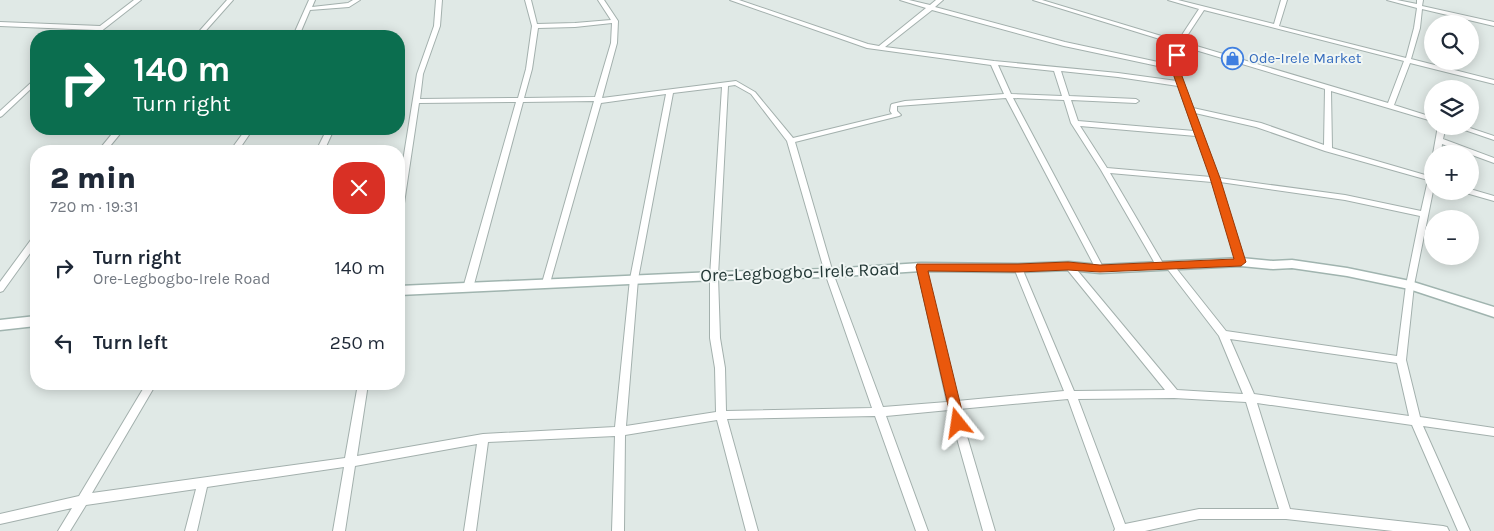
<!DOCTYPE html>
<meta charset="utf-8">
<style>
body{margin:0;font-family:Karla,sans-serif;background:#f2f2f3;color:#1f2937;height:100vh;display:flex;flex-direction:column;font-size:19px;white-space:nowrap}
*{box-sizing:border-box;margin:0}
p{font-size:16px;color:#747a83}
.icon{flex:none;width:28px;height:28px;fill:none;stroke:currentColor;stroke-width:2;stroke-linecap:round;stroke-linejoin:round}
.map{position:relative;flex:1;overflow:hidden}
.sheet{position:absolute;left:30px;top:145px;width:375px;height:245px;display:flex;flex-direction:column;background:#fff;border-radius:20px;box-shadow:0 2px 12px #0003}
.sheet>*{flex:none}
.top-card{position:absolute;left:30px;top:30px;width:375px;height:105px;border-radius:20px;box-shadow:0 2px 12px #0003;background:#0b6e4f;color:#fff;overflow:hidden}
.buttons{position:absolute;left:1424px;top:15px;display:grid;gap:10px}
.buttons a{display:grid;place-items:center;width:55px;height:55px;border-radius:50%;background:#fff;box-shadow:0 2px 12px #0003;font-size:25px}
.pin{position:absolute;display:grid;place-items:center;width:42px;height:42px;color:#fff;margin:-21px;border-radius:10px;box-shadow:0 2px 8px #0006}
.me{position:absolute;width:55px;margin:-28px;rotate:345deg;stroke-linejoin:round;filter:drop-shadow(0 0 4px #0008)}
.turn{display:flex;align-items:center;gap:18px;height:105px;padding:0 20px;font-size:22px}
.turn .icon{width:65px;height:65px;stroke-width:2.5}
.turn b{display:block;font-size:35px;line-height:42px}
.round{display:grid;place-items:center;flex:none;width:52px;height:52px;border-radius:20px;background:#f2f2f3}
.headline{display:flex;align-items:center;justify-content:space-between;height:85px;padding:0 20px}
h1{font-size:30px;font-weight:800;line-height:38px}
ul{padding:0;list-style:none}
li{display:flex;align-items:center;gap:15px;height:75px;padding:0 20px}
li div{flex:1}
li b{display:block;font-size:19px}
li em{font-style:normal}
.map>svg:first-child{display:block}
</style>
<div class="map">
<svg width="1494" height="531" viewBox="0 0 1494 531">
<rect width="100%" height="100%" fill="#e0e9e6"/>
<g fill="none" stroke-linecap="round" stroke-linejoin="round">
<defs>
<path id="street" d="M134,0H141L95,36H88L96,30L0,26V22L100,26Z
M227,0H233L201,36H195Z
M309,0H315L312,7L348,3L353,0H360L349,7L310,10L299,36H293Z
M436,0H442L440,26L423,74L420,99L518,98L526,69L532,26L525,0H531L537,24L575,23L611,20L598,0H604L618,21L617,43L602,98L736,81L755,92L793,138L892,114L890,111L891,105L892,104L905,101L1004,94L991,65L867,48L730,0H739L868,44L879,46L926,8L900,0H909L930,5L936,0H943L935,7L1065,42L1172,65L1176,44L1033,0H1042L1178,41L1199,9L1168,0H1178L1274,24L1281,0H1287L1279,26L1406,58L1414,28L1417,8L1387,0H1397L1417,4V0H1423L1422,6L1494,22V26L1422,9L1420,28L1411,59L1494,80V84L1410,63L1394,105L1432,117V121L1331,91L1332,148L1432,177L1433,191L1414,285L1406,360L1420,417L1494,428V436L1423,426L1470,531H1458L1412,425L1257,403L1290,509L1443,526L1447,527L1449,531H1393L1286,519H1199L1145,531H1114L1115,529L1068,399L959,409L995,531H983L949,410L886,416L928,531H916L875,416L727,419L758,531H746L717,420L625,435L624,531H612L615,436L488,442L476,531H464L477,444L355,466L345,531H333L344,467L207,487L197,531H185L196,489L86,505L70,531H58L72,508L0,524V514L79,496L146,384H156L92,493L345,458L358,384H368L357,456L483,434L615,427L630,279L666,94L601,103L550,283L546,286L542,283L594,101L523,102L473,288L471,290H465L463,288L516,102L419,103L403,210L399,212V186L417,74L434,26ZM932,10L1064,46L1172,69L1177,81L1118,73L994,61L885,47ZM1204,10L1404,61L1388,103L1183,42ZM612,23L611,43L595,97L524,98L532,69L538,28L575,27ZM1182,46L1325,89L1324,145L1261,123L1193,108L1178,68ZM998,65L1054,71L1062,96L1011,94ZM1061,71L1118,77L1178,86L1194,131L1078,121L1071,100L1136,103L1139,101L1136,99L1069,96ZM735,85L751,94L787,141L825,273L872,408L726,411L725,368L720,338L718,276L728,86ZM722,87L710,276V338L715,368L716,412L626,426L638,279L673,93ZM1006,98L1096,269L1100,272L1104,269L1013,98L1064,100L1071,123L1101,170L1157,267L1160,268L1164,265L1110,173L1212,182L1237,262L1241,265L1245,262L1220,182L1345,200L1420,216L1406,285L1397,356L1226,331L1172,263H1166L1165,265L1166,267L1219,336L1243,394L1177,390L1072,264L1069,263L1065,266L1066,268L1165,390L1074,391L1022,268L1018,265L1014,268L1064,391L957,401L925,267L921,264L917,267L947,402L883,407L833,273L795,142L899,116L901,115L897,111V106ZM1195,113L1256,127L1325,151L1428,180L1421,211L1345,195L1219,178ZM1080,126L1196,136L1211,177L1107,168ZM1230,339L1397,363L1409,416L1254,394ZM1174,398L1246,402L1279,509H1199L1125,524L1078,399Z
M36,79V84L2,116L0,117V111L34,80Z
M1438,126H1446L1443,139L1494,158V163L1442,144L1441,154H1433Z
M1453,126H1464L1494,136V140Z
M116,129H124L106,151H98Z
M246,129H253L238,151H230Z
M327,129H334L324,151H316Z
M1470,189L1494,196V201L1466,193L1465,191H1470Z
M36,236V245L3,291L0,292V282L33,237Z"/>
<path id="secondary" d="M1241,258L1273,261L1292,260L1347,268L1410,281L1494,307V317L1409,289L1347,276L1292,268L1273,269L1241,266L1100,273L1069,270L1018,272L921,271L829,277L714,280L399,295V286L714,272L829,269L921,263L1018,264L1069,262L1100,265Z
M36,316V326L0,330V320Z"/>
</defs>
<use href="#street" stroke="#a3b0ad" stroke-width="2"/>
<use href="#secondary" stroke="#a0b4af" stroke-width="3"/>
<use href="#street" fill="#fff" fill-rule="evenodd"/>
<use href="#secondary" fill="#fff" fill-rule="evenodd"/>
</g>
<path fill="#ea580c" stroke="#983908" d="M1174,54L1181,55L1179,68L1220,178L1246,262L1241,266L1100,272L1068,270L1018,272L928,271L965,423L963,427L958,428L953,427L916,267L917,264H1018L1068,262L1100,265L1234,259L1210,178L1171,68Z"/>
<defs>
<symbol id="shop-ring" viewBox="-11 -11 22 22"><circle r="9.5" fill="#f0f6f4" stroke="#3f7fe0" stroke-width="1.5"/><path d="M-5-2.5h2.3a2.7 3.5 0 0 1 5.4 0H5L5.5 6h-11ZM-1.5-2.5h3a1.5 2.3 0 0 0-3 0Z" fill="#3f7fe0"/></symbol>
</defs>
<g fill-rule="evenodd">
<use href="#shop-ring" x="1220" y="46" width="25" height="25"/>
</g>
<g text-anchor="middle" stroke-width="4" stroke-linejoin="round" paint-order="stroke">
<g font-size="15" fill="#366cbe" stroke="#f0f6f4" text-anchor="start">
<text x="1249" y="63">Ode-Irele Market</text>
</g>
<g font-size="18" fill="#223735" stroke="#f0f6f4">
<text transform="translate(800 272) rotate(-2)" y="6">Ore-Legbogbo-Irele Road</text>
</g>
</g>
</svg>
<div class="buttons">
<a><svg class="icon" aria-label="search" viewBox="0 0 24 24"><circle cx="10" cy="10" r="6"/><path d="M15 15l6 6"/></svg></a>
<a><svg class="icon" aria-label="layers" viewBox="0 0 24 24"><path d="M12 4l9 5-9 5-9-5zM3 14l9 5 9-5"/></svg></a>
<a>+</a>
<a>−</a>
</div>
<div class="pin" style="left:1177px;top:55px;background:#d93025"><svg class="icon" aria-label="arrive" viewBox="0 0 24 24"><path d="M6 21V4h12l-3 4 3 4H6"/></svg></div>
<svg class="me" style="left:958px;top:423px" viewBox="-20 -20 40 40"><path d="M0-17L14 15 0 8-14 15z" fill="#ea580c" stroke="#fff" stroke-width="4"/></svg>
<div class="top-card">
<div class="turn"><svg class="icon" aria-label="right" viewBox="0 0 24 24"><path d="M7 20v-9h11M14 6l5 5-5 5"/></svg><div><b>140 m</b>Turn right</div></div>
</div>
<section class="sheet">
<div class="headline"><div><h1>2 min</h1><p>720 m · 19:31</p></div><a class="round" style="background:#d93025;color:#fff"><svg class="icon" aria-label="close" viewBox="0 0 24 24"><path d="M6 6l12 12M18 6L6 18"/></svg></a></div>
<ul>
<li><svg class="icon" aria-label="right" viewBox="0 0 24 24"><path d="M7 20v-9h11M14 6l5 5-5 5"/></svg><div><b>Turn right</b><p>Ore-Legbogbo-Irele Road</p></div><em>140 m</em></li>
<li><svg class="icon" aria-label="left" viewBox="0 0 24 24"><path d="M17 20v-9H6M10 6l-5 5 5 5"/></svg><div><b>Turn left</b></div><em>250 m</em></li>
</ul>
</section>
</div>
